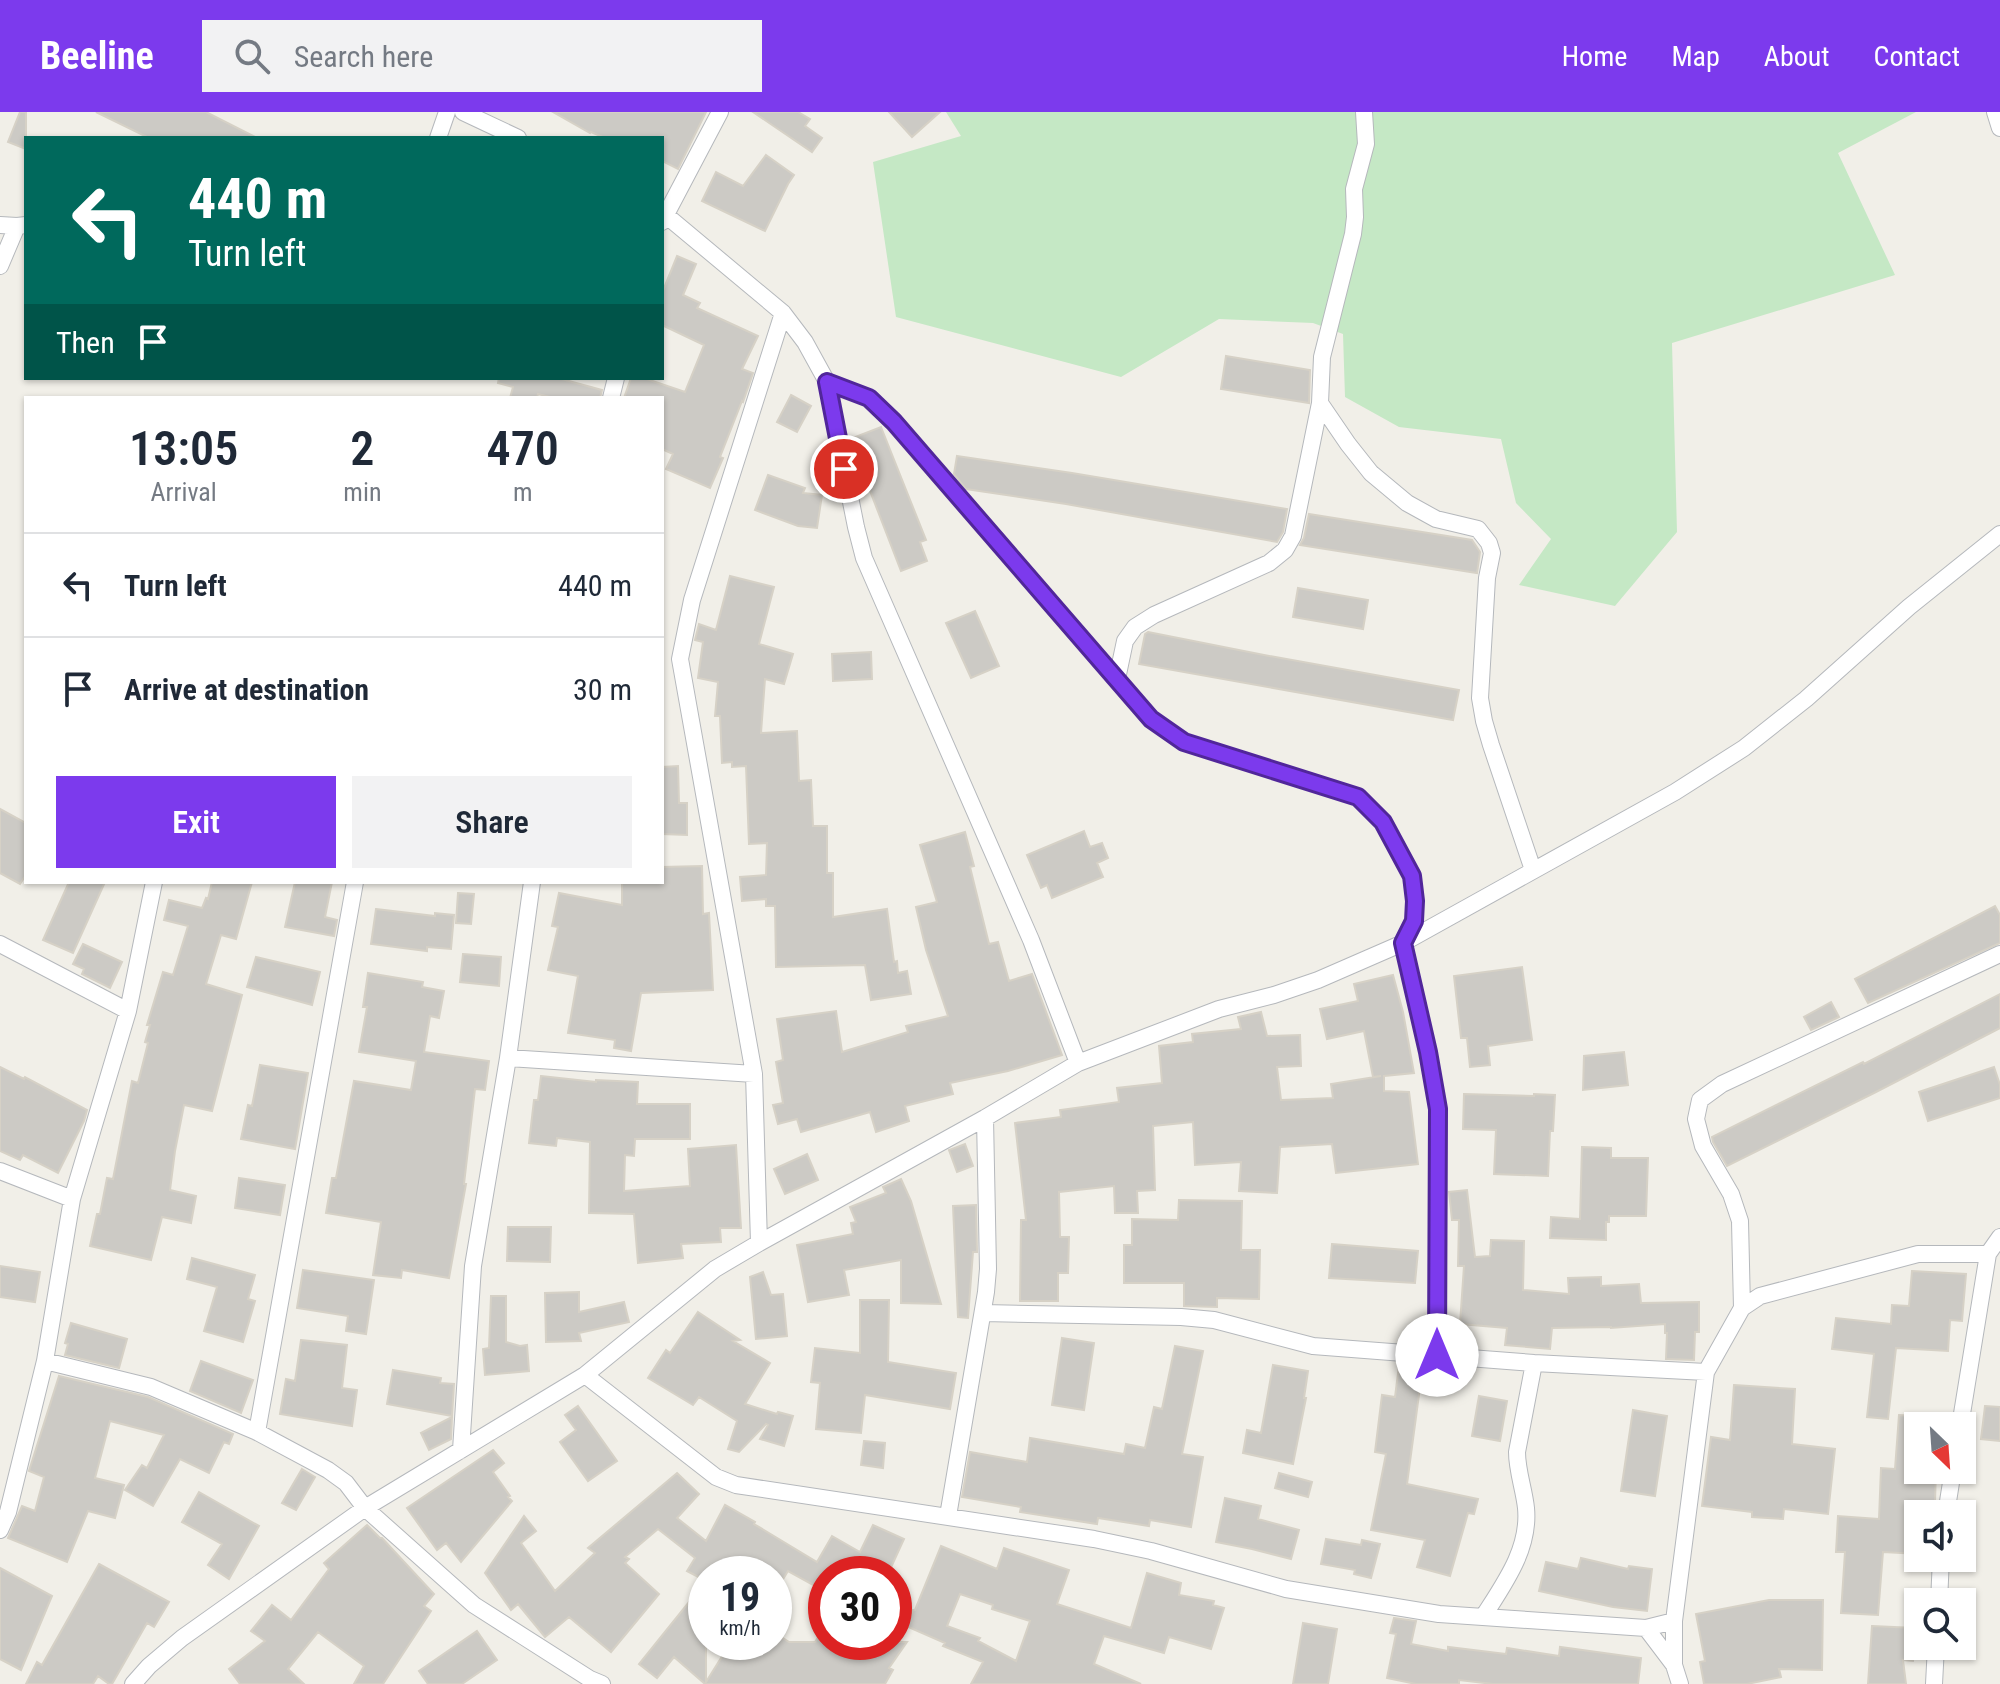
<!DOCTYPE html>
<style>
body{margin:0;font-family:"Roboto Condensed",sans-serif;background:#f2f2f3;color:#1f2937;height:100vh;display:flex;flex-direction:column;font-size:30px;white-space:nowrap}
*{box-sizing:border-box;margin:0}
p{font-size:26px;color:#747a83}
.icon{flex:none;width:44px;height:44px;fill:none;stroke:currentColor;stroke-width:2;stroke-linecap:round;stroke-linejoin:round}
.map{position:relative;flex:1;overflow:hidden}
.side{position:absolute;left:24px;top:284px;width:640px;height:488px;display:flex;flex-direction:column;background:#fff;border-radius:0px;box-shadow:0 2px 6px #0004}
.side>*{flex:none}
.top-card{position:absolute;left:24px;top:24px;width:640px;height:244px;border-radius:0px;box-shadow:0 2px 6px #0004;background:#00695c;color:#fff;overflow:hidden}
.needle{width:52px;rotate:155deg}
.buttons{position:absolute;left:1904px;top:1300px;display:grid;gap:16px}
.buttons a{display:grid;place-items:center;width:72px;height:72px;border-radius:0px;background:#fff;box-shadow:0 2px 6px #0004;font-size:40px}
.speed{position:absolute;left:688px;top:1444px;display:flex;gap:16px;font-size:40px;font-weight:700;text-align:center}
.speed>*{display:grid;place-content:center;width:104px;height:104px;border-radius:50%;background:#fff;box-shadow:0 2px 6px #0004;line-height:1}
.speed small{font-size:20px;font-weight:400}
.speed .limit{border:12px solid #d22;background:#fff;color:#111}
.pin{position:absolute;display:grid;place-items:center;width:68px;height:68px;color:#fff;margin:-34px;border:4px solid #fff;border-radius:50%;box-shadow:0 2px 8px #0007}
.me{position:absolute;width:88px;margin:-44px;rotate:0deg;stroke-linejoin:round;filter:drop-shadow(0 0 6px #0008)}
.turn{display:flex;align-items:center;gap:28px;height:168px;padding:0 32px;font-size:36px}
.turn .icon{width:104px;height:104px;stroke-width:2.5}
.turn b{display:block;font-size:56px;line-height:68px}
.then{display:flex;align-items:center;height:76px;padding:0 32px;background:#0003;gap:16px;font-size:30px}
.eta{display:flex;justify-content:space-evenly;align-items:center;height:136px;text-align:center}
.eta b{font-size:48px;font-weight:600;line-height:56px}
.action{display:flex;gap:16px;margin-top:auto;padding:16px 32px}
.action a{flex:1;height:92px;border-radius:0px;background:#7c3aed;color:#fff;font-size:32px;font-weight:600;line-height:92px;text-align:center}
.action a+a{background:#f2f2f3;color:#1f2937}
ul{padding:0;list-style:none}
li{display:flex;align-items:center;gap:24px;height:104px;padding:0 32px;border-top:2px solid #e0e1e3}
li div{flex:1}
li b{display:block;font-size:30px}
li em{font-style:normal}
header{display:flex;align-items:center;gap:48px;box-sizing:border-box;height:112px;padding:0 40px;background:#7c3aed;color:#fff}
header strong{font-size:38px}
nav{display:flex;gap:44px;margin-inline-start:auto;font-size:28px}
.search{width:560px;height:72px;background:#f2f2f3;display:flex;align-items:center;gap:20px;box-sizing:border-box;padding:0 28px;border-radius:0px;color:#747a83;font-size:30px}
.map>svg:first-child{display:block}
</style>
<header>
<strong>Beeline</strong>
<div class="search"><svg class="icon" aria-label="search" viewBox="0 0 24 24"><circle cx="10" cy="10" r="6"/><path d="M15 15l6 6"/></svg>Search here</div>
<nav><a>Home</a><a>Map</a><a>About</a><a>Contact</a></nav>
</header>
<div class="map">
<svg width="2000" height="1572" viewBox="0 0 2000 1572">
<rect width="100%" height="100%" fill="#f1efe8"/>
<path fill="#c5e8c5" d="M946,0H1916L1838,41L1895,163L1672,231L1677,420L1615,494L1519,473L1551,427L1516,391L1501,327L1399,315L1345,285L1343,222L1313,211L1219,207L1121,265L896,205L873,50L961,24Z"/>
<path fill="#cccac5" stroke="#d6d1c6" stroke-width="2" fill-rule="evenodd" d="M20,0H26V37L8,30Z
M96,0H206L257,26H149Z
M553,0H706L678,57L662,49V26H605L591,20L590,21Z
M753,0H798L810,7L805,14L822,26L812,40Z
M889,0H940L912,25Z
M766,43L794,63L788,72L765,119L702,89L716,60L743,74Z
M677,144L696,152L683,183L700,191L697,196L758,224L742,257L753,261L743,290L742,289L720,345L723,346L710,376L666,357L673,342L662,337V286H624L631,266H644L685,280L704,233L662,213V181Z
M1226,244L1310,258L1309,291L1221,277Z
M499,266H558L602,278L600,286H554L538,282L537,286H510L513,275L498,271Z
M791,283L811,294L797,320L777,310Z
M881,315L926,428L920,430L927,449L901,459L850,327Z
M957,344L1072,361L1287,397L1283,420L1277,430L1066,392L966,377L954,362Z
M768,363L805,376L803,381L822,383L817,416L798,414L755,398Z
M1309,402L1472,428L1480,440L1477,461L1300,433L1304,426Z
M730,464L774,475L759,532L793,542L784,572L765,567L761,621L797,619L799,669L811,668L813,714H827V761H833V805L887,797L894,850L897,849L898,861L907,859L911,882L871,888L865,853L776,855L775,794H766V787L742,789L740,765L766,763L767,731L749,732L746,654L732,655V650L722,651L720,604H715L718,570L698,566L703,530L695,528L699,512L716,518Z
M1298,476L1368,488L1363,517L1293,505Z
M975,499L999,554L971,566L946,511Z
M1148,520L1264,543L1459,578L1453,608L1139,552L1145,522Z
M871,540L872,567L833,569L832,542Z
M678,654L679,691H687V723L662,722V655Z
M0,697L26,711V763L20,772L0,761Z
M1084,719L1090,735L1102,731L1108,746L1097,751L1103,765L1052,786L1047,773L1041,776L1027,743Z
M965,720L974,754L970,755L989,832L998,830L1009,869L1032,862L1062,943L1008,959L950,971L953,982L905,994L909,1009L876,1020L870,1000L801,1020L797,1007L778,1012L773,993L783,991L776,950L783,948L777,907L836,899L842,940L908,920L906,914L948,904L926,838L916,795L937,790L920,733Z
M702,754L703,802L709,801L713,878L641,881L631,939L614,936L615,928L568,921L578,864L548,858L558,815L552,814L559,781L622,793V770H662V755Z
M69,770H105L73,841L43,828Z
M212,770H252L236,827L221,823L206,872L242,883L212,999L184,993L175,1039L170,1078L196,1084L191,1111L162,1105L151,1148L90,1134L97,1102H100L107,1066L113,1067L132,969L138,971L148,931L145,930L150,913H147L163,860L173,863L188,814L164,808L169,788L202,796L206,786L208,787Z
M295,770H332L325,805L337,808L334,824L285,815Z
M458,781L474,782L471,812L456,811Z
M1995,794L2000,803V831L1868,891L1855,867Z
M376,797L435,804V801L454,803L451,837L427,835V839L371,832Z
M83,832L122,850L110,876L82,862L84,857L73,852Z
M463,842L501,845L499,874L460,870Z
M256,845L320,860L312,893L247,875Z
M1522,855L1532,928L1488,934L1490,953L1470,955L1467,926H1461L1454,864Z
M368,861L423,870L422,875L444,879L439,906L430,904L424,940L489,949L485,978L475,977L464,1072H466L449,1166L402,1158L401,1166L373,1163L381,1110L326,1101L332,1066H336L354,969L411,978L416,949L359,940L367,895H363Z
M1393,863L1403,900L1414,961L1384,964V979L1409,980L1418,1052L1336,1061L1332,1032L1280,1035L1277,1081L1239,1079L1241,1050L1195,1053L1193,1010L1153,1014L1155,1078L1137,1079L1138,1101H1115L1114,1074L1059,1080L1060,1125H1069L1068,1161H1058V1189H1020L1021,1108H1026L1015,1011L1061,1005L1060,998L1119,990L1117,976L1162,971L1159,934L1193,930L1192,922L1241,917L1238,905L1261,900L1267,924L1300,923L1301,954L1277,955L1281,988L1333,986L1331,972L1381,964L1373,965L1364,919L1327,927L1320,897L1358,889L1354,872Z
M2000,882V916L1874,981L1727,1054L1713,1030L1712,1025L1863,950L1864,952Z
M1831,890L1839,905L1811,918L1804,905Z
M1624,940L1628,973L1583,978L1584,944Z
M260,953L308,961L295,1037L241,1027L248,993L252,994Z
M0,955L24,967L25,965L87,998L84,1009L58,1061L23,1043L20,1048L0,1039Z
M1994,955L2000,973V986L1928,1009L1919,980Z
M541,964L596,970V968L638,970L637,992H690V1027H635L634,1044L625,1043L624,1079L690,1074L688,1037L736,1033L741,1116H720L721,1130L681,1132L683,1146L638,1151L634,1102L589,1101L590,1030L557,1026L556,1034L529,1031L534,988H538Z
M1464,982L1534,984V982L1555,983L1553,1019H1550L1548,1064L1494,1062L1496,1018L1463,1017Z
M965,1032L973,1054L957,1060L949,1038Z
M1582,1035L1611,1036V1046H1648L1646,1104H1609V1110H1606V1128L1550,1126L1551,1105L1580,1107Z
M807,1042L818,1068L785,1082L774,1057Z
M239,1066L285,1073L280,1103L235,1096Z
M901,1067L911,1089L941,1192L901,1191V1148L844,1158L849,1183L808,1190L797,1133L853,1122L851,1111L856,1110L850,1095L886,1081L883,1075Z
M1467,1078L1475,1145L1490,1144L1491,1128L1524,1129L1523,1178L1569,1182L1568,1166L1601,1165V1174L1639,1172L1641,1191L1699,1190V1220H1695L1694,1248L1666,1247L1667,1221H1665V1212L1611,1216V1215L1552,1216L1550,1237L1505,1233L1507,1216L1460,1212L1464,1154H1458L1459,1108H1452L1449,1080Z
M1179,1088L1242,1089L1241,1138H1260L1259,1187L1217,1186V1195L1184,1194V1171H1124V1133H1132V1107L1178,1108Z
M976,1093L977,1140H973L968,1206L958,1205L953,1094Z
M508,1115H551L550,1150L507,1149Z
M1332,1132L1418,1139L1415,1171L1329,1166Z
M192,1146L255,1163L248,1187L255,1189L243,1230L204,1219L217,1175L187,1167Z
M0,1154L40,1160L35,1190L0,1185Z
M303,1158L374,1168L366,1222L346,1219L348,1204L297,1196Z
M1912,1159L1966,1162L1962,1209L1950,1208L1948,1239L1896,1236L1888,1307L1867,1305L1874,1242L1832,1237L1836,1206L1891,1212L1892,1193L1909,1194Z
M763,1160L771,1183L783,1182L787,1224L756,1227L750,1165Z
M579,1180V1200L624,1190L629,1210L579,1221L581,1229L546,1230L545,1181Z
M491,1184H506V1230L520,1234L527,1233L529,1259L485,1263L483,1237L489,1236Z
M860,1188H889L888,1250L956,1261L950,1297L865,1283L861,1321L816,1317L820,1271L811,1270L815,1236L860,1241Z
M698,1200L740,1228L733,1229L770,1251L745,1292L777,1302L778,1300L793,1304L784,1334L760,1327L768,1313L766,1312L739,1340L728,1337L737,1309L699,1285L693,1293L648,1266L666,1238L670,1241Z
M71,1211L127,1227L119,1256L65,1243L68,1232L65,1231Z
M1062,1226L1094,1231L1084,1298L1052,1293Z
M301,1228L347,1233L342,1276L357,1278L352,1314L280,1302L286,1267L295,1269Z
M1175,1234L1203,1239L1182,1342L1203,1345L1191,1415L1150,1408L1149,1414L1098,1406L1097,1412L1020,1400L1021,1395L962,1385L970,1340L1027,1350L1030,1326L1124,1342L1126,1332L1145,1336L1154,1295L1162,1297Z
M201,1249L253,1268L241,1301L190,1279Z
M1273,1253L1308,1259L1304,1286H1306L1293,1352L1243,1341L1247,1318L1261,1321Z
M1399,1253L1424,1256L1421,1275H1420L1407,1372L1478,1387L1474,1402L1468,1401L1450,1464L1417,1455L1425,1428L1371,1418L1386,1342L1375,1340L1382,1283L1395,1285Z
M393,1258L441,1266L440,1271L454,1272L452,1304L387,1292Z
M59,1264L148,1285L233,1322L229,1332L224,1330L209,1361L180,1347L153,1394L125,1378L142,1353L147,1356L164,1323L110,1309L95,1366L124,1373L115,1406L88,1399L67,1450L8,1426L22,1394L35,1399L44,1365L29,1359Z
M1734,1273L1795,1277L1792,1332L1835,1337L1828,1402L1784,1397L1783,1407L1752,1405V1400L1702,1394L1711,1325L1730,1328Z
M1479,1284L1507,1289L1500,1329L1472,1324Z
M578,1294L617,1349L588,1369L560,1330L576,1318L565,1303Z
M1985,1294L2000,1295V1329L1981,1327Z
M1633,1298L1667,1304L1655,1384L1621,1379Z
M1899,1303L1918,1304V1358H1936L1935,1390L1918,1389V1442L1883,1440L1878,1503L1841,1501L1845,1440H1836L1838,1404L1879,1407L1881,1356L1895,1357Z
M452,1305L451,1327L429,1338L421,1321Z
M864,1329L885,1331L883,1356L861,1353Z
M493,1338L504,1351L493,1360L510,1384L508,1385L512,1389L461,1450L446,1431L437,1438L407,1396Z
M302,1357L315,1365L296,1398L282,1391Z
M677,1361L699,1382L677,1406L706,1429L725,1393L755,1410L754,1412L817,1450L832,1424L860,1440L873,1413L904,1427L888,1462H826V1480L788,1459L774,1482V1462H742L719,1450L713,1462H706V1570L731,1530H740L750,1537L755,1530H774V1520L789,1530H815L826,1513V1530H907L889,1556L893,1558L885,1572H705L674,1545L657,1566L639,1552L706,1469L687,1459L695,1446L658,1417L625,1445L629,1447L625,1451L659,1482L611,1540L569,1505L545,1525L518,1492L511,1498L485,1461L524,1404L536,1419L521,1431L555,1479L595,1441L588,1436Z
M1279,1361L1312,1370L1308,1385L1275,1376Z
M199,1380L259,1414L229,1467L208,1453L222,1432L182,1410Z
M1225,1386L1261,1394L1258,1407L1299,1418L1291,1447L1252,1437L1216,1430Z
M367,1413L380,1426H382L434,1482L424,1494L431,1499L383,1572H354L364,1554L318,1520L288,1557L304,1572H240L229,1557L265,1529L251,1519L272,1493L291,1508L329,1457L324,1451Z
M1326,1427L1361,1433L1362,1428L1380,1432L1371,1466L1354,1462L1355,1458L1321,1452Z
M941,1434L997,1457L1004,1436L1069,1458L1057,1492L1131,1516L1147,1461L1181,1471L1179,1483L1214,1489L1213,1493L1224,1496L1211,1537L1169,1525L1164,1541L1104,1524L1094,1552L1141,1572H971L983,1550L943,1534L945,1531L906,1514L913,1498H915ZM960,1482L993,1493L992,1497L1030,1509L1016,1549L978,1529L980,1526L947,1514Z
M1581,1446L1628,1457L1629,1454L1652,1457L1647,1499L1613,1495L1539,1479L1546,1450L1578,1457Z
M99,1452L169,1490L154,1515L147,1511L112,1572H109L98,1564L93,1572H26L37,1550L42,1553Z
M0,1456L52,1484L21,1558L0,1547Z
M1769,1488H1823L1822,1558L1779,1557L1781,1565L1747,1572H1704L1700,1550L1705,1549L1696,1502Z
M1394,1506L1416,1509L1411,1532L1448,1539V1535L1506,1542L1507,1536L1559,1544L1560,1535L1641,1546L1638,1572H1493L1459,1568V1572H1416L1387,1566L1396,1522L1390,1521Z
M1303,1511L1337,1517L1328,1572H1293Z
M1872,1514L1915,1516L1913,1549L1903,1548L1906,1572H1868Z
M477,1519L497,1548L462,1572H428L419,1559Z"/>
<g fill="none" stroke-linecap="round" stroke-linejoin="round">
<defs>
<path id="minor" d="M463,0L518,26
M1995,0L2000,16
M438,26L447,0
M662,100L783,201L805,230L827,270L856,415L864,446L1031,828L1078,951
M662,110L720,0
M0,113L17,114
M0,154L17,114L26,113
M827,270L869,286L894,310L1151,607L1184,630L1358,685L1383,710L1412,764L1415,789L1414,809L1403,831L1428,940L1438,997L1437,1243
M611,286L616,266
M1320,291L1348,332L1371,361L1407,391L1436,407L1478,417L1489,431L1492,441L1487,466L1480,586L1484,609L1491,633L1533,758
M1117,567L1125,529L1135,515L1154,503L1269,451L1285,438L1293,424L1320,291L1322,245L1353,122L1355,105L1354,77L1366,32L1364,0
M0,832L128,899
M508,946L754,962
M0,1059L72,1087
M759,1131L754,962L680,547L692,488L783,201
M1742,1196L1740,1109L1731,1082L1703,1034L1696,1007L1700,988L1722,972L2000,842
M983,1201L1181,1205L1214,1208L1313,1234L1534,1251L1706,1260
M45,1249L151,1275L257,1320L328,1358L346,1371L365,1396L474,1493L590,1567L602,1572
M585,1263L716,1365L736,1373L1094,1427L1151,1439L1286,1477L1439,1502L1646,1516L1674,1509
M1960,1314L1988,1142
M257,1320L355,770
M461,1338L473,1154L508,946L532,770
M1946,1402L1953,1358
M948,1404L986,1180L988,1157L985,1006
M0,1418L8,1400L45,1249L72,1087L128,899L154,770
M1939,1490L1941,1446
M1483,1505C1504,1472 1530,1437 1526,1396C1524,1377 1517,1359 1517,1340L1534,1251
M1646,1516L1674,1553
M133,1572L149,1554L182,1526L365,1396L585,1263L715,1157L759,1131L985,1006L1078,951L1219,897L1274,883L1318,868L1403,831L1675,680L1744,636L1806,587L1909,495L2000,422
M1680,1572L1674,1553V1509L1706,1260L1742,1196L1760,1184L1918,1142H1988L2000,1125
M1934,1572L1936,1534"/>
</defs>
<use href="#minor" stroke="#b5b8bc" stroke-width="18"/>
<use href="#minor" stroke="#fff" stroke-width="16"/>
</g>
<g fill="none" stroke-linecap="round" stroke-linejoin="round">
<defs>
<path id="route" d="M844,357L827,270L869,286L894,310L1151,607L1184,630L1358,685L1383,710L1412,764L1415,789L1414,809L1403,831L1428,940L1438,997L1437,1243"/>
</defs>
<use href="#route" stroke="#51269a" stroke-width="20"/>
<use href="#route" stroke="#7c3aed" stroke-width="14"/>
</g>
</svg>
<div class="buttons">
<a><svg class="needle" viewBox="-14 -14 28 28"><path d="M0-13l5 13h-10z" fill="#e53935"/><path d="M0 13l5-13h-10z" fill="#747a83"/></svg></a>
<a><svg class="icon" aria-label="sound" viewBox="0 0 24 24"><path d="M4 9h4l5-4v14l-5-4H4zM17 9q2 3 0 6"/></svg></a>
<a><svg class="icon" aria-label="search" viewBox="0 0 24 24"><circle cx="10" cy="10" r="6"/><path d="M15 15l6 6"/></svg></a>
</div>
<div class="speed"><div>19<small>km/h</small></div><div class="limit">30</div></div>
<div class="pin" style="left:844px;top:357px;background:#d93025"><svg class="icon" aria-label="arrive" viewBox="0 0 24 24"><path d="M6 21V4h12l-3 4 3 4H6"/></svg></div>
<svg class="me" style="left:1437px;top:1243px" viewBox="-20 -20 40 40"><circle r="19" fill="#fff"/><path d="M0-13L10 11 0 6-10 11z" fill="#7c3aed"/></svg>
<div class="top-card">
<div class="turn"><svg class="icon" aria-label="left" viewBox="0 0 24 24"><path d="M17 20v-9H6M10 6l-5 5 5 5"/></svg><div><b>440 m</b>Turn left</div></div>
<div class="then">Then<svg class="icon" aria-label="arrive" viewBox="0 0 24 24"><path d="M6 21V4h12l-3 4 3 4H6"/></svg></div>
</div>
<section class="side">
<div class="eta">
<div><b>13:05</b><p>Arrival</p></div>
<div><b>2</b><p>min</p></div>
<div><b>470</b><p>m</p></div>
</div>
<ul>
<li><svg class="icon" aria-label="left" viewBox="0 0 24 24"><path d="M17 20v-9H6M10 6l-5 5 5 5"/></svg><div><b>Turn left</b></div><em>440 m</em></li>
<li><svg class="icon" aria-label="arrive" viewBox="0 0 24 24"><path d="M6 21V4h12l-3 4 3 4H6"/></svg><div><b>Arrive at destination</b></div><em>30 m</em></li>
</ul>
<div class="action"><a>Exit</a><a>Share</a></div>
</section>
</div>
